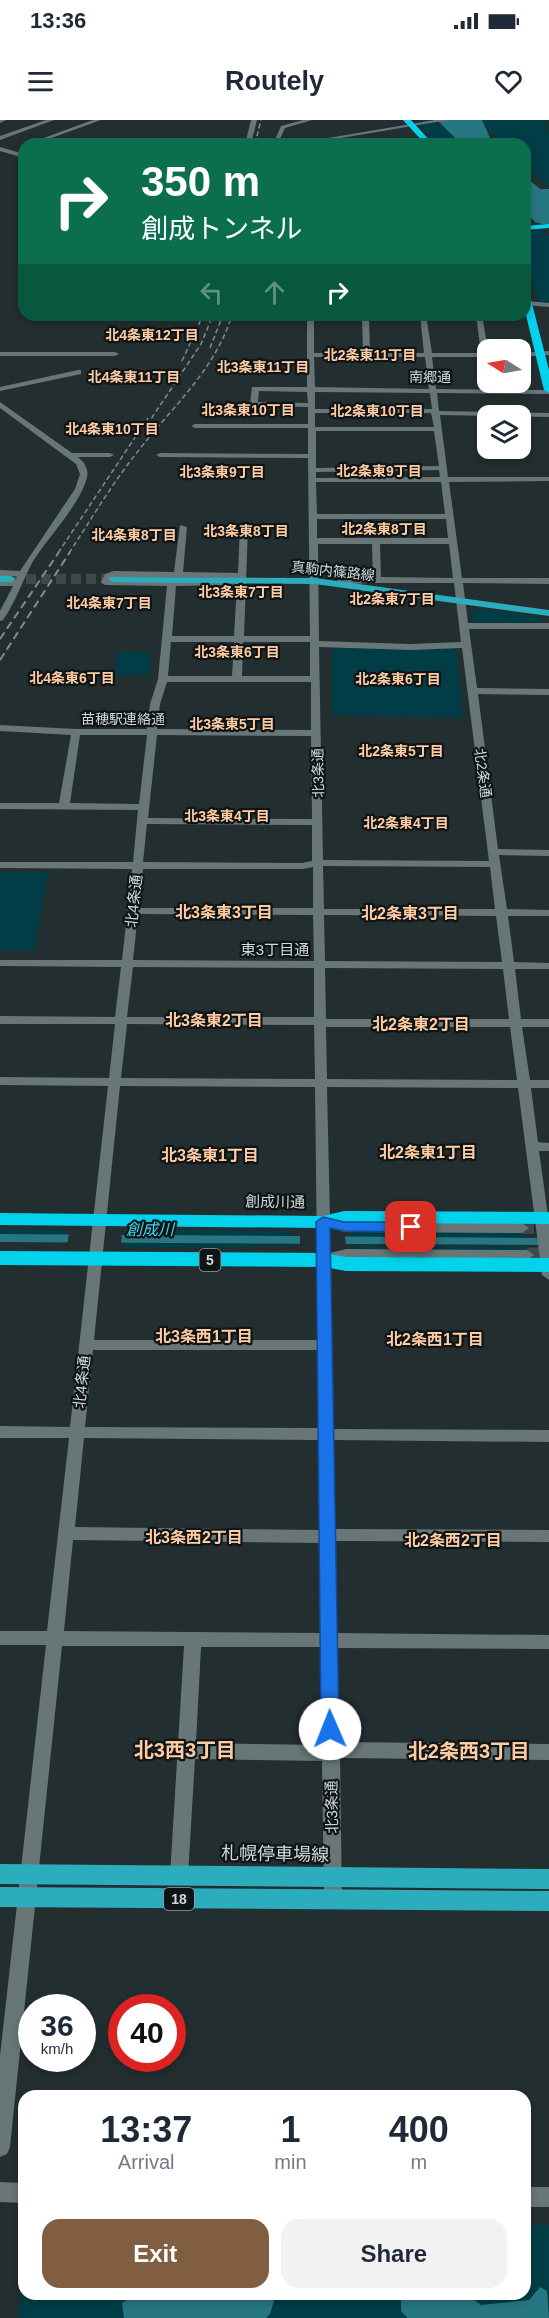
<!DOCTYPE html>
<meta charset="utf-8">
<style>
body{margin:0;font-family:Helvetica,"Noto Sans JP",sans-serif;background:#f2f2f3;color:#1f2937;height:100vh;display:flex;flex-direction:column;font-size:22px;white-space:nowrap}
*{box-sizing:border-box;margin:0}
p{font-size:20px;color:#747a83}
.icon{flex:none;width:33px;height:33px;fill:none;stroke:currentColor;stroke-width:2;stroke-linecap:round;stroke-linejoin:round}
.map{position:relative;flex:1;overflow:hidden}
.sheet{position:absolute;left:18px;top:1970px;width:513px;height:210px;display:flex;flex-direction:column;background:#fff;border-radius:18px;box-shadow:0 3px 9px #0003}
.sheet>*{flex:none}
.banner{position:absolute;left:18px;top:18px;width:513px;height:183px;border-radius:18px;box-shadow:0 3px 9px #0003;background:#0b6e4f;color:#fff;overflow:hidden}
.needle{width:39px;rotate:281deg}
.buttons{position:absolute;left:477px;top:219px;display:grid;gap:12px}
.buttons a{display:grid;place-items:center;width:54px;height:54px;border-radius:12px;background:#fff;box-shadow:0 3px 9px #0003;font-size:30px}
.speed{position:absolute;left:18px;top:1874px;display:flex;gap:12px;font-size:30px;font-weight:700;text-align:center}
.speed>*{display:grid;place-content:center;width:78px;height:78px;border-radius:50%;background:#fff;box-shadow:0 3px 9px #0003;line-height:1}
.speed small{font-size:15px;font-weight:400}
.speed .limit{border:9px solid #d22;background:#fff;color:#111}
.pin{position:absolute;display:grid;place-items:center;width:51px;height:51px;color:#fff;margin:-26px;border-radius:12px;box-shadow:0 3px 9px #0006}
.me{position:absolute;width:66px;margin:-33px;rotate:359deg;stroke-linejoin:round;filter:drop-shadow(0 0 4px #0008)}
.turn{display:flex;align-items:center;gap:21px;height:126px;padding:0 24px;font-size:27px}
.turn .icon{width:78px;height:78px;stroke-width:2.5}
.turn b{display:block;font-size:42px;line-height:51px}
.lanes{display:flex;align-items:center;height:57px;padding:0 24px;background:#0003;justify-content:center;gap:30px;direction:ltr}
.lanes .off{opacity:.35}
.eta{display:flex;justify-content:space-evenly;align-items:center;height:102px;text-align:center}
.eta b{font-size:36px;font-weight:600;line-height:42px}
.primary-button{display:flex;gap:12px;margin-top:auto;padding:12px 24px}
.primary-button a{flex:1;height:69px;border-radius:18px;background:#815e41;color:#fff;font-size:24px;font-weight:600;line-height:69px;text-align:center}
.primary-button a+a{background:#f2f2f3;color:#1f2937}
.status{display:flex;justify-content:space-between;align-items:center;height:42px;padding:0 30px;background:#fff;direction:ltr}
.status svg{height:16px;fill:currentColor}
header{display:flex;justify-content:space-between;align-items:center;height:78px;padding:0 24px;background:#fff;font-size:27px;font-weight:600}
.map>svg:first-child{display:block}
</style>
<div class="status"><b>13:36</b><svg viewBox="0 0 49 12"><path d="M0 12V9h3v3zM5 12V6h3v6zM10 12V3h3v9zM15 12V0h3v12zM26 1h20v11H26zM47 4h2v5h-2z"/></svg></div>
<header><svg class="icon" aria-label="menu" viewBox="0 0 24 24"><path d="M4 6h16M4 12h16M4 18h16"/></svg>Routely<svg class="icon" aria-label="heart" viewBox="0 0 24 24"><path d="M12 20l-8-8c-3-5 5-10 8-4 3-6 11-1 8 4z"/></svg></header>
<div class="map">
<svg width="549" height="2198" viewBox="0 0 549 2198">
<rect width="100%" height="100%" fill="#222e30"/>
<path fill="#013d46" d="M415,0H436L439,6H443L460,24H436L421,8L423,6L419,1Z
M478,0H546L549,14V67L525,45V24H503Z
M542,109L549,116V183H538L525,138V111Z
M484,489L540,497L541,503L473,502L470,490Z
M337,528L456,529L463,598L332,595V530Z
M117,532H148L151,537L148,555H115Z
M0,752H48L34,831H0Z
M0,1109H60L68,1113L66,1115L0,1114Z
M126,1110L290,1111L291,1117L126,1114Z
M525,1111L526,1118L350,1117V1112Z
M125,1123L291,1125V1127L124,1128Z
M353,1126H527L528,1130L355,1129Z
M525,2105H549V2198H18L24,2142V2174H525Z"/>
<path fill="#277783" d="M437,0H482L491,20L489,24H461Z
M525,56L540,69H549V106L535,102L525,91Z
M0,1114L549,1118V1125L0,1122Z
M540,2167L547,2171L549,2198H408L401,2191V2176L406,2174H466L481,2185L529,2180Z
M135,2174H276L270,2194L266,2198H124L122,2183Z"/>
<path fill="#222e30" d="M122,1111L121,1126H67L69,1113L66,1112Z
M300,1116H345L346,1126H300Z"/>
<g fill="none" stroke-linecap="round" stroke-linejoin="round">
<path stroke="#3c4849" stroke-width="12" stroke-dasharray="12 6" stroke-linecap="butt" d="M522,1108H549"/>
<path stroke="#3c4849" stroke-width="15" stroke-dasharray="15 8" stroke-linecap="butt" d="M527,1135H549"/>
<path stroke="#3c4849" stroke-width="10" stroke-dasharray="10 5" stroke-linecap="butt" d="M11,459H113"/>
<path fill="#687678" fill-rule="evenodd" d="M0,0H6L0,3Z
M46,0H54L0,20V16Z
M93,0H101L35,24H27Z
M251,0H257L251,24H245Z
M303,0H312L285,8L279,21L282,24L274,22L281,6Z
M435,0H448L306,24H292Z
M0,27L24,34V38L0,31Z
M525,181L549,183V187L525,185Z
M307,195H391L369,198L370,233H424L420,195H426L432,233H481L476,195H482L488,230V256L484,254L482,237H432L436,269L549,270V274L437,273L439,291L549,293V297L440,295L448,357H549V361L449,362L462,458H549V464L463,463L468,503H549V509H469L477,568L549,569V575L478,574L498,729L549,730V736L499,735L507,789L549,790V796H508L514,842L549,843V849H515L521,899H549V907H522L530,960H549V968H531L538,1022L549,1023V1031H539L549,1103V1160L542,1155L518,968L327,967L330,1099L344,1102L522,1103L529,1108L522,1113L344,1112L330,1108V1133L346,1129L527,1130L534,1135L527,1140L346,1139L331,1143L334,1309L549,1310V1322L334,1320L335,1409L549,1410V1422L336,1421L337,1513L549,1515V1529L338,1528L339,1622L549,1624V1640L340,1638L342,1780L340,1786L333,1789L326,1786L324,1780L322,1641L195,1639L188,1756L185,1762L179,1765L173,1762L170,1756L184,1526H62L10,2027L7,2034L0,2037V1936L46,1525H0V1511H47L69,1318H0V1306L70,1307L108,966L0,965V957L109,958L115,904H0V896L115,897L121,847L0,846V840H122L132,749L0,748V742H133L138,690L0,689V683H59L71,615L0,611V605L76,609H147L150,584L158,559L167,466L105,465L101,462L105,454L114,451L174,452L180,405L187,407L183,452L238,453L240,408L244,405L248,408L244,516H310L308,338L160,337L156,335L160,333L308,334V308H195L191,306L195,304H308V287L254,286L250,284L252,267H307ZM362,198L363,233H314V200ZM314,237H425L429,269L315,267ZM259,271L307,272L308,283L258,282ZM315,272L430,273L432,289H315ZM315,293H431L434,307H315ZM316,311H434L439,346L316,348ZM439,350L440,357L316,358V352ZM316,362H441L445,394H317ZM317,399H446L448,418H317ZM318,424H372L373,457L338,460L334,463L335,465L369,463H454L461,522L410,524L319,521ZM380,424H449L453,458L381,457ZM115,457L232,458L235,459L231,461L111,459ZM237,465L234,516H172L176,466ZM171,522H234L232,556H168ZM243,522H310V556H242ZM319,527L410,530L462,528L489,741L323,740ZM167,562H311V610L157,609L160,584ZM80,615H147L139,684L70,683ZM157,615L311,616L312,699L148,698ZM147,704L312,705V741L302,743L143,742ZM323,746L490,747L495,789H324ZM313,747V788H139L143,749H302ZM138,794L313,795L314,841L133,840ZM324,795L496,796L502,842L325,841ZM133,847L314,848V897H127ZM325,848L503,849L509,899H326ZM127,904L314,905L315,959L121,958ZM326,907H510L517,960L327,959ZM120,966L315,967L318,1220H94ZM93,1230H318L319,1308L85,1307ZM84,1318L319,1320L320,1410L75,1407ZM73,1420L320,1423L321,1513L64,1511ZM201,1527H321L322,1625L196,1623Z
M549,231V235L520,237V233Z
M0,232H115L119,234L115,236H0Z
M78,250H81V254L0,271V267Z
M0,282L72,333H110L114,335L110,337H78C84,342 89,349 87,357C81,384 47,418 32,443C22,462 16,481 3,500L0,501V491L13,466H0V460H16L17,456H0V450L20,451L75,369L80,354L76,344L0,288Z
M0,2062L24,2063V2083L0,2082Z
M525,2067H549V2087H525Z"/>
<path fill="#2badbe" fill-rule="evenodd" d="M0,456H11L16,459L11,462H0Z
M110,457L315,458L549,490V496L315,464L113,462L108,459Z
M0,1744L549,1749V1769L0,1764Z
M0,1767L549,1771V1791L0,1787Z"/>
<path fill="#03d2ec" fill-rule="evenodd" d="M403,0H411L433,24H425Z
M549,104V108L525,110V106Z
M525,169L529,172L549,250V273L544,270L525,191Z
M344,1091L549,1092V1104L344,1103L323,1108L0,1105V1093L323,1096Z
M0,1131L324,1133L346,1137L549,1138V1152L346,1151L324,1147L0,1145Z"/>
<path stroke="#828c8d" stroke-width="1.5" stroke-dasharray="5 3" stroke-linecap="butt" d="M255,24L261,0
M210,228L223,195
M182,241L203,195
M147,305L201,224L213,195
M58,433L148,298
M69,433C92,398 113,362 139,330C173,286 215,250 232,195"/>
<path stroke="#828c8d" stroke-width="2" stroke-dasharray="8 4.5" stroke-linecap="butt" d="M0,519L59,432
M0,540L70,432"/>
</g>
<path fill="#1a73e8" stroke="#114b97" stroke-width="1.5" d="M323,1097L344,1102H411L418,1107L411,1112L344,1111L330,1108L339,1609L336,1614L330,1617L324,1614L321,1609L316,1102Z"/>
<g text-anchor="middle" stroke-width="4.5" stroke-linejoin="round" paint-order="stroke">
<g font-size="14" font-weight="bold" fill="#ffcba2" stroke="#0f1516">
<text x="152" y="220">北4条東12丁目</text>
<text x="370" y="240">北2条東11丁目</text>
<text x="263" y="252">北3条東11丁目</text>
<text x="134" y="262">北4条東11丁目</text>
<text x="248" y="295">北3条東10丁目</text>
<text x="377" y="296">北2条東10丁目</text>
<text x="112" y="314">北4条東10丁目</text>
<text x="379" y="356">北2条東9丁目</text>
<text x="222" y="357">北3条東9丁目</text>
<text x="384" y="414">北2条東8丁目</text>
<text x="246" y="416">北3条東8丁目</text>
<text x="134" y="420">北4条東8丁目</text>
<text x="241" y="477">北3条東7丁目</text>
<text x="392" y="484">北2条東7丁目</text>
<text x="109" y="488">北4条東7丁目</text>
<text x="237" y="537">北3条東6丁目</text>
<text x="72" y="563">北4条東6丁目</text>
<text x="398" y="564">北2条東6丁目</text>
<text x="232" y="609">北3条東5丁目</text>
<text x="401" y="636">北2条東5丁目</text>
<text x="227" y="701">北3条東4丁目</text>
<text x="406" y="708">北2条東4丁目</text>
</g>
<g font-size="14" fill="#d0d8d9" stroke="#0f1516">
<text transform="translate(430 257) rotate(1)" y="5">南郷通</text>
<text transform="translate(333 451) rotate(6)" y="5">真駒内篠路線</text>
<text x="123" y="604">苗穂駅連絡通</text>
<text transform="translate(318 653) rotate(-91)" y="5">北3条通</text>
<text transform="translate(483 653) rotate(82)" y="5">北2条通</text>
</g>
<g fill="#0f1516" stroke="#969e9e" stroke-width="1.5">
<rect x="199.5" y="1129" width="21" height="22" rx="4.5"/>
<rect x="164" y="1768" width="30" height="22" rx="4.5"/>
</g>
<g font-size="14" font-weight="bold" fill="#d0d8d9">
<text x="210" y="1145">5</text>
<text x="179" y="1784">18</text>
</g>
<g font-size="15" fill="#d0d8d9" stroke="#0f1516">
<text transform="translate(134 781) rotate(-84)" y="5">北4条通</text>
<text x="275" y="835">東3丁目通</text>
<text transform="translate(275 1082) rotate(1)" y="5">創成川通</text>
<text transform="translate(82 1262) rotate(-84)" y="5">北4条通</text>
<text transform="translate(332 1687) rotate(-91)" y="5">北3条通</text>
</g>
<g font-size="16" font-weight="bold" fill="#ffcba2" stroke="#0f1516">
<text x="224" y="798">北3条東3丁目</text>
<text x="410" y="799">北2条東3丁目</text>
<text x="214" y="906">北3条東2丁目</text>
<text x="421" y="910">北2条東2丁目</text>
<text x="428" y="1038">北2条東1丁目</text>
<text x="210" y="1041">北3条東1丁目</text>
<text x="204" y="1222">北3条西1丁目</text>
<text x="435" y="1225">北2条西1丁目</text>
<text x="194" y="1423">北3条西2丁目</text>
<text x="453" y="1426">北2条西2丁目</text>
</g>
<g font-size="16" font-style="italic" fill="#3dd7ef" stroke="#0f1516">
<text x="150" y="1115">創成川</text>
</g>
<g font-size="18" fill="#d0d8d9" stroke="#0f1516">
<text transform="translate(275 1734) rotate(1)" y="6">札幌停車場線</text>
</g>
<g font-size="20" font-weight="bold" fill="#ffcba2" stroke="#0f1516">
<text x="185" y="1637">北3西3丁目</text>
<text x="469" y="1638">北2条西3丁目</text>
</g>
</g>
</svg>
<div class="buttons">
<a><svg class="needle" viewBox="-14 -14 28 28"><path d="M0-13l5 13h-10z" fill="#e53935"/><path d="M0 13l5-13h-10z" fill="#747a83"/></svg></a>
<a><svg class="icon" aria-label="layers" viewBox="0 0 24 24"><path d="M12 4l9 5-9 5-9-5zM3 14l9 5 9-5"/></svg></a>
</div>
<div class="speed"><div>36<small>km/h</small></div><div class="limit">40</div></div>
<div class="pin" style="left:411px;top:1107px;background:#d93025"><svg class="icon" aria-label="arrive" viewBox="0 0 24 24"><path d="M6 21V4h12l-3 4 3 4H6"/></svg></div>
<svg class="me" style="left:330px;top:1609px" viewBox="-20 -20 40 40"><circle r="19" fill="#fff"/><path d="M0-13L10 11 0 6-10 11z" fill="#1a73e8"/></svg>
<div class="banner">
<div class="turn"><svg class="icon" aria-label="right" viewBox="0 0 24 24"><path d="M7 20v-9h11M14 6l5 5-5 5"/></svg><div><b>350 m</b>創成トンネル</div></div>
<div class="lanes"><svg class="icon off" aria-label="left" viewBox="0 0 24 24"><path d="M17 20v-9H6M10 6l-5 5 5 5"/></svg><svg class="icon off" aria-label="ahead" viewBox="0 0 24 24"><path d="M12 20V5M6 11l6-6 6 6"/></svg><svg class="icon" aria-label="right" viewBox="0 0 24 24"><path d="M7 20v-9h11M14 6l5 5-5 5"/></svg></div>
</div>
<section class="sheet">
<div class="eta">
<div><b>13:37</b><p>Arrival</p></div>
<div><b>1</b><p>min</p></div>
<div><b>400</b><p>m</p></div>
</div>
<div class="primary-button"><a>Exit</a><a>Share</a></div>
</section>
</div>
